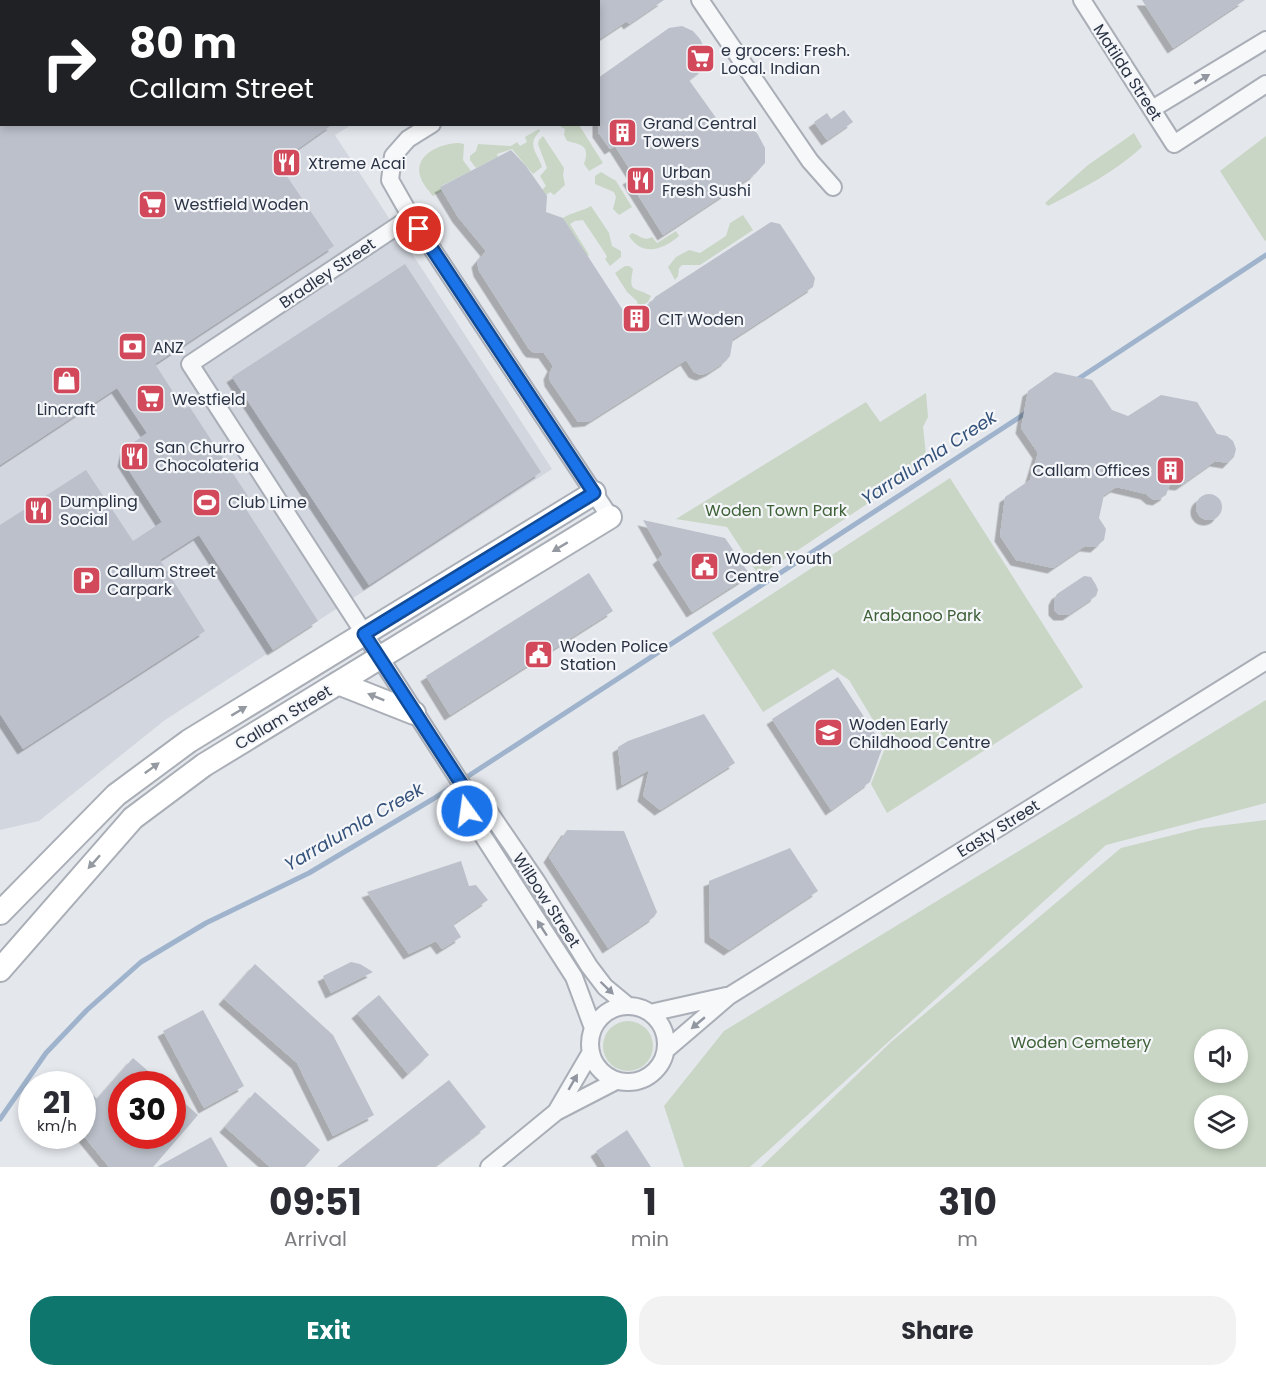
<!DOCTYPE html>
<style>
body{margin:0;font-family:Poppins,sans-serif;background:#f2f2f3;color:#2b2b33;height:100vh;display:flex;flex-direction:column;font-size:22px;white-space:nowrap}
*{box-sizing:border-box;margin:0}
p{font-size:20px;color:#7c7c81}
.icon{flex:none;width:33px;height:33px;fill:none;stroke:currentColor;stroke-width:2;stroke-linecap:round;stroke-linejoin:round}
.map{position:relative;height:1167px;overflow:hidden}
.side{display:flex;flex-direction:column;background:#fff;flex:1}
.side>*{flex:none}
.banner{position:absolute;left:0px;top:0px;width:600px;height:126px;box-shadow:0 3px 9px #0003;background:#202124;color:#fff;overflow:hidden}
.fabs{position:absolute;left:1194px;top:1029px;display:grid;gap:12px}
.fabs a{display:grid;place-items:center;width:54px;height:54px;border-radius:50%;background:#fff;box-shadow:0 3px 9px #0003;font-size:30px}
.speed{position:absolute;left:18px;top:1071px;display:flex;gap:12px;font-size:30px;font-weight:700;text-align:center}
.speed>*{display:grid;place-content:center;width:78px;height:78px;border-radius:50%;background:#fff;box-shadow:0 3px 9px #0003;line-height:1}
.speed small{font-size:15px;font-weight:400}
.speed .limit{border:9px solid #d22;background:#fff;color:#111}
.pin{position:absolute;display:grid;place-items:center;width:51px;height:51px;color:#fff;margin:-26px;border:3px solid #fff;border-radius:50%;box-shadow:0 2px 6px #0007}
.me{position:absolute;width:66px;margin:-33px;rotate:346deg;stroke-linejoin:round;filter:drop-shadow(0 0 4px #0008)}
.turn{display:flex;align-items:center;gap:21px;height:126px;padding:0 30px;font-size:27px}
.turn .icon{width:78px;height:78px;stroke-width:2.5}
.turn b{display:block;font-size:42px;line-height:51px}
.eta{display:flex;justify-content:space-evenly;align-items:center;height:102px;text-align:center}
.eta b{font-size:36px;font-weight:700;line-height:42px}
.cta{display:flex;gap:12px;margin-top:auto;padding:12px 30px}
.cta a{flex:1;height:69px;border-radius:24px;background:#0f766e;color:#fff;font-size:24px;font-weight:700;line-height:69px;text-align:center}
.cta a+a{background:#f2f2f3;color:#2b2b33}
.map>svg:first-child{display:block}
</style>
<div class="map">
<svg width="1266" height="1167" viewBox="0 0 1266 1167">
<defs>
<filter id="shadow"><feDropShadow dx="-5.5" dy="5.5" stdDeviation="0" flood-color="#0004"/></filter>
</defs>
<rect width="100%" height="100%" fill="#e4e7ec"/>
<path fill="#d2d6de" d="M0,0H451L452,1L2,2V124L351,125L335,135L552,469L165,720L39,821L0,830Z"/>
<path fill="#c9d6c5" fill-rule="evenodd" d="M558,125H579L603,163L589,171L584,164C590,146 583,145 567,141L564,135L565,129Z
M539,129L540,131C526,145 537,152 542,167L533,174L512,149L497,154L498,157L476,168L470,160V156L476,151L478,144L511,146L517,142L520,146L527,142L525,137Z
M1134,133L1142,147C1114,173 1081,189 1048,206L1045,203L1088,165Z
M543,136L564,168L563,175L565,185L554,195L550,192L546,195L542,190L546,186L540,176L547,168L538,144L539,140Z
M1266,136V240L1265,241L1220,171Z
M459,143L464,144L463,160L471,171L441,186L442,191L433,196C428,190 422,183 420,176C414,154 442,143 459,143Z
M601,172L616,181L632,207L619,215L613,209L616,197L614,192L595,184V176Z
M591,206L609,233L612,246L621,251V257L610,266L605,259L607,257L605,253L583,220L575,221L570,224L589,255L587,256L563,218C572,212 581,212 591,206Z
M743,215L753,230L700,265H682L679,268L678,276L675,280L668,267L676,257L689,250L700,253L726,236L730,223Z
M676,231L679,236C663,250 642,257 629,236L632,233C640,235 643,242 652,237L657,243Z
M625,266H629L633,269C628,294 634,286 651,296L648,302L638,308L637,301L627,292L615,273Z
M926,393L928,417L923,427L927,464L759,576L727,527L676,519L866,402L880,422Z
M950,478L1083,687L887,813L871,784L887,743L849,680L833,669L763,712L712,633Z
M1266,700V803L1106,845L750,1167H684L664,1106L724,1031Z
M1266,820V1167H761L891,1042L1121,848L1201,828ZM1204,1040H1238V1072H1204ZM1204,1106H1238V1138H1204Z
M603 1046a25 25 0 1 1 50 0a25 25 0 1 1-50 0Z"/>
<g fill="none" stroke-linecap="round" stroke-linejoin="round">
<path stroke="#9fb4cc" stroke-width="5" d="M1075,381L1266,255
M0,1119L46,1053L87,1010L141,962L206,923L309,873L433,799L1029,411"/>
</g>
<path fill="#bbc0ca" filter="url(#shadow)" d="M598,0H664L629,24L627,21L598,40Z
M1142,0H1245L1173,48Z
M682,26L693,31L700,39L706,52L704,68L689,80L724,129L747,126L757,133L765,148V163L755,174L663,235L628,179L634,176L615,146L610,149L598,132V78L669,28Z
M844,110L853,122L827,140L814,122L827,113L831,119Z
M0,124H333L278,163L334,246L155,364L184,409L189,406L251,501L244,506L318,621L273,650L199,535L160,560L205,631L23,749L0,714V525L86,470L133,541L162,522L123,461L126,448L147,433L117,388L0,465Z
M511,150L526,166L547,196L546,212L563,218L628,318L651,303L655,297L771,222L780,224L794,245L815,278L813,287L733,339L730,356L726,361L711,371L702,375L698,374L694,372L686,360L590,421L578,422L550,381L549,374L553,366L544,353L532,352L529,349L479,271L477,262L486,251L458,217L440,187Z
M405,264L541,472L369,585L232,377Z
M1055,372L1092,380L1112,410L1128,416L1161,395L1197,402L1217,434L1227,436L1233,441L1236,449L1234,457L1228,463L1215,461L1181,485L1170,484L1166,495L1158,500L1152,499L1146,494L1116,487L1104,495L1099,518L1106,529L1104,540L1096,547L1085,546L1053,568L1016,560L1000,536L1005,497L1030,480L1038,453L1021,428L1028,391Z
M1196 507a13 13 0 1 1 26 0a13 13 0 1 1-26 0Z
M643,520L725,538L750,575L692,612L658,559L663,555Z
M589,573L613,611L450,715L426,676Z
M1084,576L1091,577L1096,585L1098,590L1096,596L1068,615H1059L1054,610V600L1057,594Z
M838,677L883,746L870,782L831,810L772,719Z
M704,714L735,763L660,810L643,796L649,770L622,785L618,747L628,741Z
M567,830L624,831L657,912L654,917L608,948L549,857Z
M790,848L818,891L729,950L710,937L709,881Z
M461,861L469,886L476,885L488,900L453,924L461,937L442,949L436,941L409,954L367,892Z
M351,962L360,964L373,972L331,993L323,976Z
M255,964L333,1035L374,1115L333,1136L297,1063L224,999Z
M379,995L429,1055L408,1074L357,1013Z
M203,1010L244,1086L204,1108L163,1031Z
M133,1058L163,1084H122V1136H172V1092L198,1115L153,1167H109L82,1134V1103L93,1095L97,1099Z
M449,1080L486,1127L434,1167H337Z
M255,1092L320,1150L305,1167H270L225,1127Z
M627,1130L651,1167H606L596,1151Z
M211,1137L228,1167H157Z"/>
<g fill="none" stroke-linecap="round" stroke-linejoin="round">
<defs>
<path id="street" d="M700,0L810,161L833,187
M1082,0L1174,144L1266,84
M1152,109L1266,40
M432,124L408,139L393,156L390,180L411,217L610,517
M411,217L190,364L468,794
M590 1044a38 38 0 1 1 76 0a38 38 0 1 1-76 0Z
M650,1013L726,996
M593,1028L574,977L467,811L468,794L479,797L537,882L589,966L605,987L628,1006
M666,1050L729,996L1266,661
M556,1112L591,1052
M489,1167L556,1112L616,1081"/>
<path id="secondary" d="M338,683L414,713
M0,913L116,795L189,741L594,493
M0,970L133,818L204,765L610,517"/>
</defs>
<use href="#street" stroke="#a9aeb7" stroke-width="20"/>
<use href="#secondary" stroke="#a9aeb7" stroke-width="26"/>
<use href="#street" stroke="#f7f8fa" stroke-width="16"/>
<use href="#secondary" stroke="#fff" stroke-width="22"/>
</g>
<defs><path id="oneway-solid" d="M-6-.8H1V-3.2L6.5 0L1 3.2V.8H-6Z" transform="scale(1.5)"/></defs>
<g fill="#9196a0">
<use href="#oneway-solid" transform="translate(1202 79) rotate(-31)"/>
<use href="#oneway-solid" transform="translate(542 928) rotate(-123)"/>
<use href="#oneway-solid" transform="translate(607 988) rotate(44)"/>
<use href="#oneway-solid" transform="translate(698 1023) rotate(140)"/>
<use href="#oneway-solid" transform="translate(573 1082) rotate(-60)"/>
</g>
<g fill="#959aa2">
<use href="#oneway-solid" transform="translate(560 547) rotate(149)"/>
<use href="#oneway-solid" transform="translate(376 697) rotate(-158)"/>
<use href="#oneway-solid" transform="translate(239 711) rotate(-31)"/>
<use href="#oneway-solid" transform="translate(152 768) rotate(-36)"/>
<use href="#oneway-solid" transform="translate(94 862) rotate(132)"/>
</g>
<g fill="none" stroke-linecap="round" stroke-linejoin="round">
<defs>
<path id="route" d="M419,229L594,493L364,634L468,794L467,811"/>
</defs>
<use href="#route" stroke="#114b97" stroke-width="15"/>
<use href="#route" stroke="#1a73e8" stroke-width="10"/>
</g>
<defs>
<symbol id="supermarket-square" viewBox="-11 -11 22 22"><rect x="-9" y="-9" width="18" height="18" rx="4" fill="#d1495b" stroke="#f4f6f9"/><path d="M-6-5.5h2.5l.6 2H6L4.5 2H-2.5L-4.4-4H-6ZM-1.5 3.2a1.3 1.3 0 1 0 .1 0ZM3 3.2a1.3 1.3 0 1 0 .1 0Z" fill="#fff"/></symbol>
<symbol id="building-square" viewBox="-11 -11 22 22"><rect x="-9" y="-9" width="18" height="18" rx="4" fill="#d1495b" stroke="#f4f6f9"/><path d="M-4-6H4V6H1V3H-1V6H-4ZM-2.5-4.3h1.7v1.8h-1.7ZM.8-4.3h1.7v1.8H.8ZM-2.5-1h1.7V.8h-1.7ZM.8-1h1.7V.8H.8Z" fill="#fff"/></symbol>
<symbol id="restaurant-square" viewBox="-11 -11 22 22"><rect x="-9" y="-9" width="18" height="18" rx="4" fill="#d1495b" stroke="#f4f6f9"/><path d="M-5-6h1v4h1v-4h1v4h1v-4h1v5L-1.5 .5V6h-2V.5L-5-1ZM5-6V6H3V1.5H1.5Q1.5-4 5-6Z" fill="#fff"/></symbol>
<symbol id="bank-square" viewBox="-11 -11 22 22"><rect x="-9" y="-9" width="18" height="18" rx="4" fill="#d1495b" stroke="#f4f6f9"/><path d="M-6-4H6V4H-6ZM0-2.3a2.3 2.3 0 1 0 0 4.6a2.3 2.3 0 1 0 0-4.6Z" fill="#fff"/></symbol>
<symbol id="shop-square" viewBox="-11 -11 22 22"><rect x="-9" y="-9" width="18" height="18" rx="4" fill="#d1495b" stroke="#f4f6f9"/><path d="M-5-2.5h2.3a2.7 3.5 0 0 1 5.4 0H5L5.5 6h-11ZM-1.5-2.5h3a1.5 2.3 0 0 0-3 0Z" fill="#fff"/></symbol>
<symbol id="stadium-square" viewBox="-11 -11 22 22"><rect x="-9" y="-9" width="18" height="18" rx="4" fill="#d1495b" stroke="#f4f6f9"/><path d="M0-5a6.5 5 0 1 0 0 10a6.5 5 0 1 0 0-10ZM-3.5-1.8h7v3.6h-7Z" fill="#fff"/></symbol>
<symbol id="civic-square" viewBox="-11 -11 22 22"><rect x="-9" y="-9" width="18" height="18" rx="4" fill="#d1495b" stroke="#f4f6f9"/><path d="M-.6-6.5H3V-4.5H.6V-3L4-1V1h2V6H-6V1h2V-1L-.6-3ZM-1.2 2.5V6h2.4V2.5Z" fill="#fff"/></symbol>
<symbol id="parking-square" viewBox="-11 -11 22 22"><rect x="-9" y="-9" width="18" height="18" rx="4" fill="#d1495b" stroke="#f4f6f9"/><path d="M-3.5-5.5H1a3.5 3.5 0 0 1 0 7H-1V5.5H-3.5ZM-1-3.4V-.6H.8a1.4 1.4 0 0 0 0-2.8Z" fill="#fff"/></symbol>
<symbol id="school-square" viewBox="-11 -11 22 22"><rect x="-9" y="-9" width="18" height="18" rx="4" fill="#d1495b" stroke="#f4f6f9"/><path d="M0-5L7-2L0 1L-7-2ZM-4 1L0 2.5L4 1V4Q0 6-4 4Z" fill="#fff"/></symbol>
</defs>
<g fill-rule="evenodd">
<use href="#supermarket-square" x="684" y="42" width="33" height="33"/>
<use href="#building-square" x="606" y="116" width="33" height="33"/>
<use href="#restaurant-square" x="270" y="146" width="33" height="33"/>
<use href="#restaurant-square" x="624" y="164" width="33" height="33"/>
<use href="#supermarket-square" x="136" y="188" width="33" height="33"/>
<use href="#building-square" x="620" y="302" width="33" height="33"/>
<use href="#bank-square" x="116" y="330" width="33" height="33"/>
<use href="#shop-square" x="50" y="364" width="33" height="33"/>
<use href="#supermarket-square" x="134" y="382" width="33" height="33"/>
<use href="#restaurant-square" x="118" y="440" width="33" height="33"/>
<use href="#building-square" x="1154" y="454" width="33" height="33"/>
<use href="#stadium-square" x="190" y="486" width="33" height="33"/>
<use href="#restaurant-square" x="22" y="494" width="33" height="33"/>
<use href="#civic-square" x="688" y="550" width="33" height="33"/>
<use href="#parking-square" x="70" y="564" width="33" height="33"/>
<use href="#civic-square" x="522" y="638" width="33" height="33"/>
<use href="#school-square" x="812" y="716" width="33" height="33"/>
</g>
<g text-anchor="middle" stroke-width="4.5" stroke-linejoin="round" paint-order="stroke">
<g font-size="16" fill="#2b3445" stroke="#f4f6f9" text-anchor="start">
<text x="721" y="56">e grocers: Fresh.<tspan x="721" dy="18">Local. Indian</tspan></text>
<text x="643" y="129">Grand Central<tspan x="643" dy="18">Towers</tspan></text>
<text x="308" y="169">Xtreme Acai</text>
<text x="662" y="178">Urban<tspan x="662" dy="18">Fresh Sushi</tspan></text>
<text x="174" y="210">Westfield Woden</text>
<text x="658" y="325">CIT Woden</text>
<text x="153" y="353">ANZ</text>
<text x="172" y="405">Westfield</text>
<text x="66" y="415" text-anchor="middle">Lincraft</text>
<text x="155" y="453">San Churro<tspan x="155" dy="18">Chocolateria</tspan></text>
<text x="1150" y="476" text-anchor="end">Callam Offices</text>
<text x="60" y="507">Dumpling<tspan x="60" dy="18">Social</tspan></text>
<text x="228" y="508">Club Lime</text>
<text x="725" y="564">Woden Youth<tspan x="725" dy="18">Centre</tspan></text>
<text x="107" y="577">Callum Street<tspan x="107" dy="18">Carpark</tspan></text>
<text x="560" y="652">Woden Police<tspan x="560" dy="18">Station</tspan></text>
<text x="849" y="730">Woden Early<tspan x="849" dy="18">Childhood Centre</tspan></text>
</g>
<g font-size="16" fill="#2b3445" stroke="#f4f6f9">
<text transform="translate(1128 72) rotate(57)" y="6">Matilda Street</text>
<text transform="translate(327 273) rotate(-34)" y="6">Bradley Street</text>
<text transform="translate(283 717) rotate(-31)" y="6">Callam Street</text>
<text transform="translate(998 828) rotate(-32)" y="6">Easty Street</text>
<text transform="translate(547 900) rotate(57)" y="6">Wilbow Street</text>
</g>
<g font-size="16" fill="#3f6138" stroke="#f4f6f9">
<text x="776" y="516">Woden Town Park</text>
<text x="922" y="621">Arabanoo Park</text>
<text x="1081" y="1048">Woden Cemetery</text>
</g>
<g font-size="18" font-style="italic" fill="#34527a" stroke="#f4f6f9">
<text transform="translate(929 458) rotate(-33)" y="6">Yarralumla Creek</text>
<text transform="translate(354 827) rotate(-30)" y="6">Yarralumla Creek</text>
</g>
</g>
</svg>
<div class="fabs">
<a><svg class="icon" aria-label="sound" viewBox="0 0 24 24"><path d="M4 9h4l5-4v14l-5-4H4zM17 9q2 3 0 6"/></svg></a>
<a><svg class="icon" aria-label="layers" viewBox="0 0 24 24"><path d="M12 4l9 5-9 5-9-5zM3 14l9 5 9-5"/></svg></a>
</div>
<div class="speed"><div>21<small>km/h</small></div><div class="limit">30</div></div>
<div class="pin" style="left:419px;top:229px;background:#d93025"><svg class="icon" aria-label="arrive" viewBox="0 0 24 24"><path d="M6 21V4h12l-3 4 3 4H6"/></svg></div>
<svg class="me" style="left:467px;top:811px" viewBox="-20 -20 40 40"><circle r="17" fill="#1a73e8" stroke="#fff" stroke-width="3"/><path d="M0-11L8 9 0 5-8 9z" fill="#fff"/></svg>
<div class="banner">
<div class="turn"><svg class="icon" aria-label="right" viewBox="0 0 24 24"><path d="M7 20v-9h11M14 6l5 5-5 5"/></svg><div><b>80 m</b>Callam Street</div></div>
</div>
</div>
<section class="side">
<div class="eta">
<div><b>09:51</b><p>Arrival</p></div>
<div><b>1</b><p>min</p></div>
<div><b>310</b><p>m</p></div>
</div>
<div class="cta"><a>Exit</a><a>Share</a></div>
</section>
